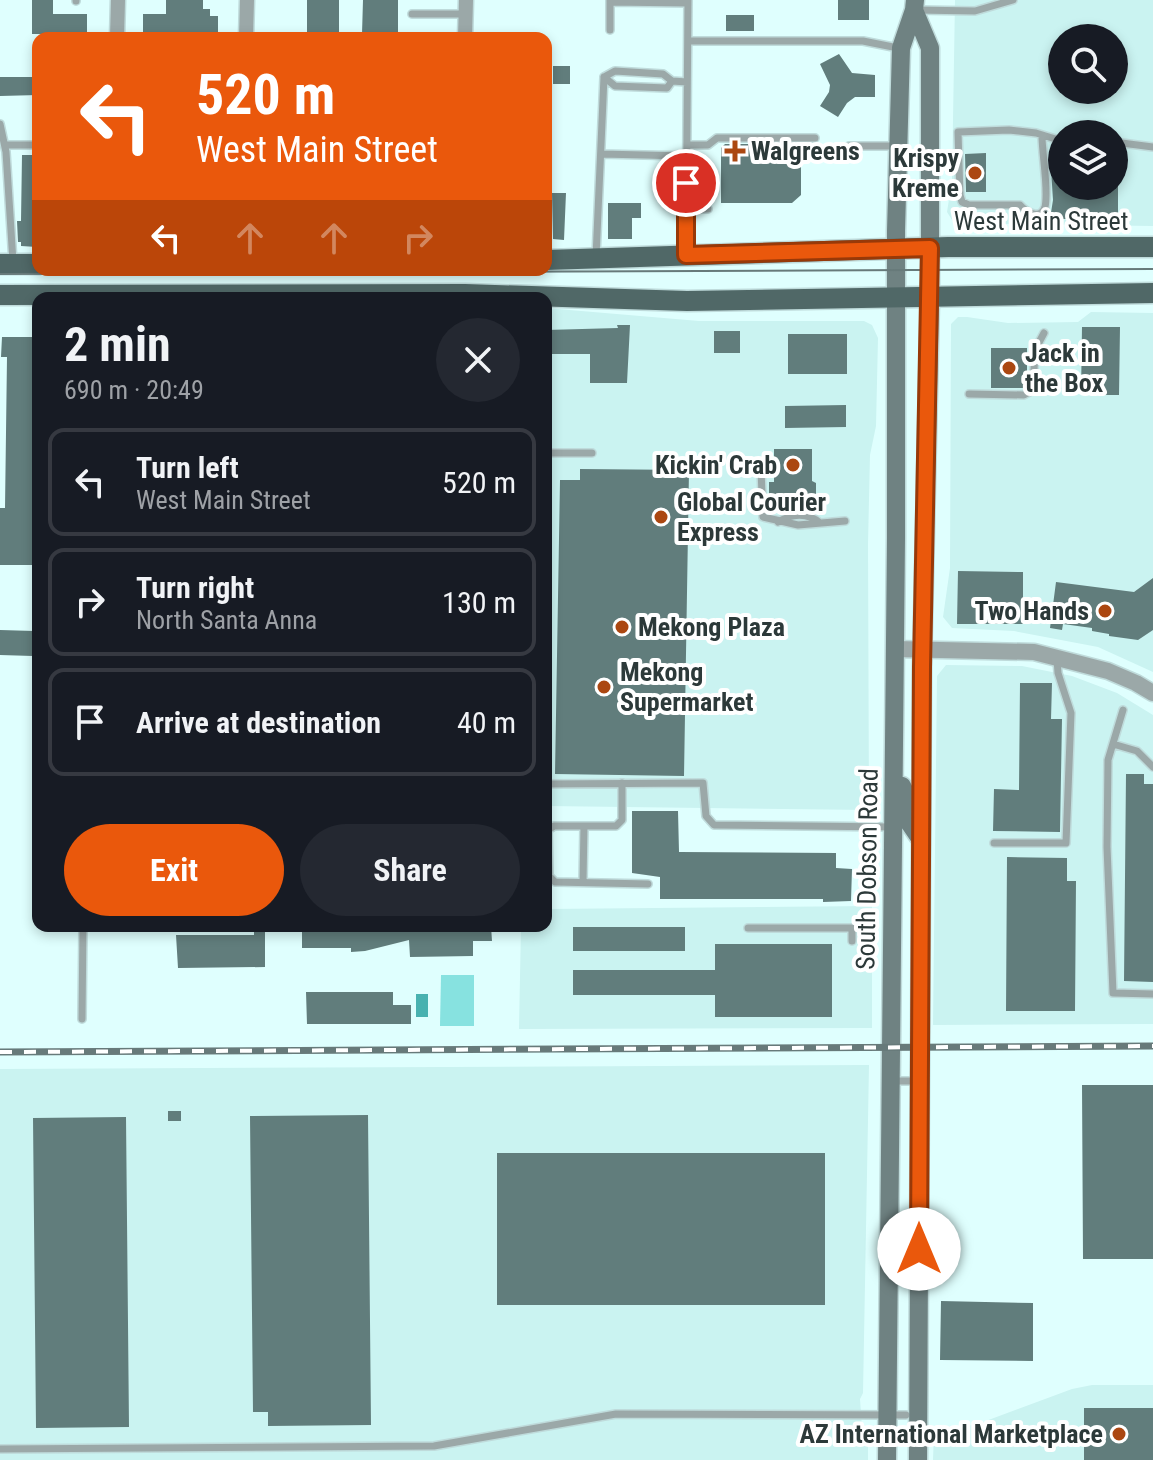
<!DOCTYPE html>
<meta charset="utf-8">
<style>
body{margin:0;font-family:"Roboto Condensed",sans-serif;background:#242831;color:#f1f3f6;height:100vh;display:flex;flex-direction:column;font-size:30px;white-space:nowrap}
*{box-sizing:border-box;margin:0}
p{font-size:26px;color:#9ea1a6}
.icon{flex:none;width:44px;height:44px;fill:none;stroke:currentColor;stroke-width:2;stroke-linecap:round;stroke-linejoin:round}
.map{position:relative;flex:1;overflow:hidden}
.details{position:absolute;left:32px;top:292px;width:520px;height:640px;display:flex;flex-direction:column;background:#171b24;border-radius:16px;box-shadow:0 4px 12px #0003}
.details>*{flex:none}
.hud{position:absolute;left:32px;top:32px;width:520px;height:244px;border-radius:16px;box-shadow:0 4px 12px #0003;background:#ea580c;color:#fff;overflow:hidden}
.buttons{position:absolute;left:1048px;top:24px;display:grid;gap:16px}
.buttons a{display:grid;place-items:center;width:80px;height:80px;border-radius:50%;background:#171b24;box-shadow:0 4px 12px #0003;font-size:40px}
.pin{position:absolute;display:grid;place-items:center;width:68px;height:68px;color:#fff;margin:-34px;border:4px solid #fff;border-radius:50%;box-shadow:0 2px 8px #0007}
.me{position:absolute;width:88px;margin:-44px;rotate:0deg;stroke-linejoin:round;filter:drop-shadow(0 0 6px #0008)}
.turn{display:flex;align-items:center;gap:28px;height:168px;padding:0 32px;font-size:36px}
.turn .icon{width:104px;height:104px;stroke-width:2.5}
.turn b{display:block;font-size:56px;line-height:68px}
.lanes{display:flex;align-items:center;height:76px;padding:0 32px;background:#0003;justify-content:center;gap:40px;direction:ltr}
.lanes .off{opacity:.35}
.round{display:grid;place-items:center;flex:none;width:84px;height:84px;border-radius:42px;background:#242831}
.head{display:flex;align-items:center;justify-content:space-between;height:136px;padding:0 32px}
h1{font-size:48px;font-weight:700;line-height:60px}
.action{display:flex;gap:16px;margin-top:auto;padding:16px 32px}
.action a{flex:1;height:92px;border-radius:48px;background:#ea580c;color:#fff;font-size:32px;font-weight:700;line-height:92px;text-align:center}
.action a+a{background:#242831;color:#f1f3f6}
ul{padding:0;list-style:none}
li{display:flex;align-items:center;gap:24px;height:108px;margin:0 16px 12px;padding:0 16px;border:4px solid #363941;border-radius:16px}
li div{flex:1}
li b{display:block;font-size:30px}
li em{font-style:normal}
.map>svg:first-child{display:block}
</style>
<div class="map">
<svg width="1153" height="1460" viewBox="0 0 1153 1460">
<rect width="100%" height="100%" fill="#dffffe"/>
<path fill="#caf3f1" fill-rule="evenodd" d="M955,0H1153V226L954,223L947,212L952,180ZM1062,38H1114V90H1062ZM1062,134H1114V186H1062Z
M546,308L699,321H864L872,325L878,338L876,426L870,455L868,544L869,810L546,806Z
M1091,312L1153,313V672L1098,647L1014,631L952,628L943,617L950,568L951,324L958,317H967L1008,323L1078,322Z
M946,665L1022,666L1072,676L1117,693L1153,715V1024L933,1025L937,676Z
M872,906V1028L519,1029L521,926H546V909Z
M869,1065L863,1393L860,1399L862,1428L868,1431V1460H0V1069Z
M1092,1385H1153V1460H933L934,1433L939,1428L975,1425L1072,1389Z"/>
<path fill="#87e2e0" d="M441,975H474V1026H440Z"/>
<path fill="#48b2b0" d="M416,994H428V1017H416Z"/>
<path fill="#617d7c" d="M32,0H53V14H87V34H32Z
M166,0H203V9H210V16H218V32L143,34V14H166Z
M307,0H339V32H307Z
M363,0H398V34H362Z
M838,0H869V20H838Z
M726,15H754V31H726Z
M839,54L852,73L875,75V97H855L847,103L838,117L820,106L829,92L830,85L820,64Z
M553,66H570V84H553Z
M0,77H38V95L0,96Z
M725,144H801V195L792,203H721V148Z
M986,153V192H966L965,154Z
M22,155H38L37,247L21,246V242H18L17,221H21Z
M1051,169H1062V186H1118V219H1050L1053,200Z
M552,193H566L564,240L553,239Z
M608,203H641V218H632V239H608Z
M617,325H630L627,383H590V354H546V330L618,328Z
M1082,327H1120L1119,395H1081Z
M714,331H740V353H714Z
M788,334H847V374H788Z
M2,337H37L35,565H0V508H5L7,357H1Z
M991,348H1027V386L1023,388H991Z
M846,405V427L785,428V406Z
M774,449H812V481L816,483V511L799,509L769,511V482H774Z
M580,469L689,470L684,776L555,774L560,480H580Z
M958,571L1023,572V624H957Z
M1153,578V630L1138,640L1109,636V634L1092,631V628L1063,624L1062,630L1050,628L1056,582L1134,592Z
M0,630L34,631L33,656L0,655Z
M1020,683H1052L1051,719H1062L1060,832L993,831L994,789L1019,790Z
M1126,774H1144V784H1153V982L1124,981Z
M632,811H678L679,852L836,853V868L852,869L851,901L823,902V899H660V877L632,873Z
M1007,857L1067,858V881H1076L1075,1011H1006Z
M254,926H265V967L178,968L176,935H254Z
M302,926H491L492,941H473V956L410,957L409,940L365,951L351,952V948H302Z
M573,927H685V951H573Z
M715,944H832V1017H715V995H573V970H715Z
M306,992H393V1005H411V1024H307Z
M1082,1085H1153V1259H1083Z
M168,1111H181V1121H168Z
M368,1115L371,1425L268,1426V1412H253L250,1116Z
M126,1117L129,1427L36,1428L33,1118Z
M497,1153H825V1305H497Z
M941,1301L1033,1303V1361L940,1360Z
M1084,1408H1153V1460H1084Z"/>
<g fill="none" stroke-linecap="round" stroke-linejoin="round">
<defs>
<path id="service" d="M610,0V30
M76,1V0
M610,2L688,3
M917,10L975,11L1013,0
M412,14H466
M688,41H863L898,48
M604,77L615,71L663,74L672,81L687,82
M604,77L615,86L667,88L672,81
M0,124L6,152L13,262
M1042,136C1042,154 1049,191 1045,207C1041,221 1026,212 1020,205H969L962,202L960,195L958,132L1009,130L1036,133L1062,141
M1114,142L1153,147
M5,145H38
M687,145H708L717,138H815
M849,146H898
M601,154L687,156
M686,209H708
M686,253L688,0
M596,257L604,77
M969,394L1024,395L1033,390L1035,350L1044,333
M546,453H592
M761,470L763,517L798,525L845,521
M778,522C791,514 807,512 820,523
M1123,710L1108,760L1107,847L1113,993L1153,994
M1113,744L1137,751L1153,767
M622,783V820L616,826H554L548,830L549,876L555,882L648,884
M546,784L703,783L706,816L714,825L893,827
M994,843H1066L1071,713L1058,673L1057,659
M583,882L584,826
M748,928H852V941
M82,1019L83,926
M891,1081H918
M0,1449L434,1446L616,1414L906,1415"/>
<path id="minor" d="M117,38L118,0
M246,38L247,0
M465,38L466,0"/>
<path id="tertiary" d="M895,649L1034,652L1108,671L1136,683L1153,693"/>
<path id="secondary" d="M914,10L930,48V298L922,667L918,1460
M894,784L902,786L906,794L908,821L921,840
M887,1460L896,538V231L901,48L914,10L915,0"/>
<path id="primary" d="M546,260L948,247H1153
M0,264H38
M0,295L465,294L687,301L1153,293"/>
</defs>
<use href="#service" stroke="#bfdbdb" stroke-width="10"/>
<use href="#minor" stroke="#bfdbdb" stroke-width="17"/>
<use href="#tertiary" stroke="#bfdbdb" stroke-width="19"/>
<use href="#secondary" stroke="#bfdbdb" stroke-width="21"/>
<use href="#primary" stroke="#bfdbdb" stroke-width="23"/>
<use href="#service" stroke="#9ba8a8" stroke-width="7"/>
<use href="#minor" stroke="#9ba8a8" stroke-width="14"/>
<use href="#tertiary" stroke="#9ba8a8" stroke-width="16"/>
<use href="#secondary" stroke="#6f8282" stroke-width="18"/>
<use href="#primary" stroke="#506867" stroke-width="20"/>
<path stroke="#677a7a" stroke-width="2" d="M0,274L1153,269"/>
<defs>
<path id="rail" d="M0,1052L1153,1046"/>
</defs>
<use href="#rail" stroke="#677a7a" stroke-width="7"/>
<use href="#rail" stroke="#fff" stroke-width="4" stroke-dasharray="12" stroke-linecap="butt"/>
</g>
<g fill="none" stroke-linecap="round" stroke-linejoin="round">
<defs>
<path id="route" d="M686,183V255L930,248L922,667L919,1249"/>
</defs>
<use href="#route" stroke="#983908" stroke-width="20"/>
<use href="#route" stroke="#ea580c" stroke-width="14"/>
</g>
<g fill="#ab4711" stroke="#fff" stroke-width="3">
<path d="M731 139h8v8h8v8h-8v8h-8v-8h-8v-8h8z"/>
<circle cx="975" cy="173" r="8"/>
<circle cx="1009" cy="368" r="8"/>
<circle cx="793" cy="465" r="8"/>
<circle cx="661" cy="517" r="8"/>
<circle cx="1105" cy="611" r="8"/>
<circle cx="622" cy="627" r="8"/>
<circle cx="604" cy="687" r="8"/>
<circle cx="1119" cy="1434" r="8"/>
</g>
<g text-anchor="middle" stroke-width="8" stroke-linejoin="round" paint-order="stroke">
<g font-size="26" font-weight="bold" fill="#2c3939" stroke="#fff" text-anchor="start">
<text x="751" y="160">Walgreens</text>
<text x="959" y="167" text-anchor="end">Krispy<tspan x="959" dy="30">Kreme</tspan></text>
<text x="1025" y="362">Jack in<tspan x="1025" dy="30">the Box</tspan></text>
<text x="777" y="474" text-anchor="end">Kickin' Crab</text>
<text x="677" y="511">Global Courier<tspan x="677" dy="30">Express</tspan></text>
<text x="1089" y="620" text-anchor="end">Two Hands</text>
<text x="638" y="636">Mekong Plaza</text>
<text x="620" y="681">Mekong<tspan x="620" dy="30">Supermarket</tspan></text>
<text x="1103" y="1443" text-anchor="end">AZ International Marketplace</text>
</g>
<g font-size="26" fill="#2c3939" stroke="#fff">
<text x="1041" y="230">West Main Street</text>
<text transform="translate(867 869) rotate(-89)" y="9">South Dobson Road</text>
</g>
</g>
</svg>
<div class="buttons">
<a><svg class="icon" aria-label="search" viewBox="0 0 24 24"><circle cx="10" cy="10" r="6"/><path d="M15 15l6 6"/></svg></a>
<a><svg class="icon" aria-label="layers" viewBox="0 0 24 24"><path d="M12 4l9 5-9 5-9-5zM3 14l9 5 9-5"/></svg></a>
</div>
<div class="pin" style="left:686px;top:183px;background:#d93025"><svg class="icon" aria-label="arrive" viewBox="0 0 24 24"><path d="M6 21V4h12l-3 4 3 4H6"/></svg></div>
<svg class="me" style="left:919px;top:1249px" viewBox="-20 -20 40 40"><circle r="19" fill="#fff"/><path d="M0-13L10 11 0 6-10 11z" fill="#ea580c"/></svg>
<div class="hud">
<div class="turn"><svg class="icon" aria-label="left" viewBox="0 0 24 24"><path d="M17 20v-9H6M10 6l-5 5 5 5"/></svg><div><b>520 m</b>West Main Street</div></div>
<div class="lanes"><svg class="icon" aria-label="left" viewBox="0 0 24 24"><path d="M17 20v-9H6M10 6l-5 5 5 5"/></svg><svg class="icon off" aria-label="ahead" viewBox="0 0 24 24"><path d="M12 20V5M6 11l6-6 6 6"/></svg><svg class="icon off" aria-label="ahead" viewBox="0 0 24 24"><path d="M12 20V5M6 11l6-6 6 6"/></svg><svg class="icon off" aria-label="right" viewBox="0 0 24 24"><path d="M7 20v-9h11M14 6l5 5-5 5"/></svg></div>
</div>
<section class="details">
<div class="head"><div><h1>2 min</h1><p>690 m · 20:49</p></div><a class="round"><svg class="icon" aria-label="close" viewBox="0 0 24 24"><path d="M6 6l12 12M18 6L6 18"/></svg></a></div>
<ul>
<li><svg class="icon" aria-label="left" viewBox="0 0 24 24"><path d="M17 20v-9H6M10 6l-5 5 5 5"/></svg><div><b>Turn left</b><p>West Main Street</p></div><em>520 m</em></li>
<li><svg class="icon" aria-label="right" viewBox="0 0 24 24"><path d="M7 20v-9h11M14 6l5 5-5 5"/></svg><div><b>Turn right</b><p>North Santa Anna</p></div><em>130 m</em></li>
<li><svg class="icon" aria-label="arrive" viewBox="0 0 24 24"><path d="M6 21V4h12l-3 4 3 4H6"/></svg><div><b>Arrive at destination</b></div><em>40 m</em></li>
</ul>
<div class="action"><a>Exit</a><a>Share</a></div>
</section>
</div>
